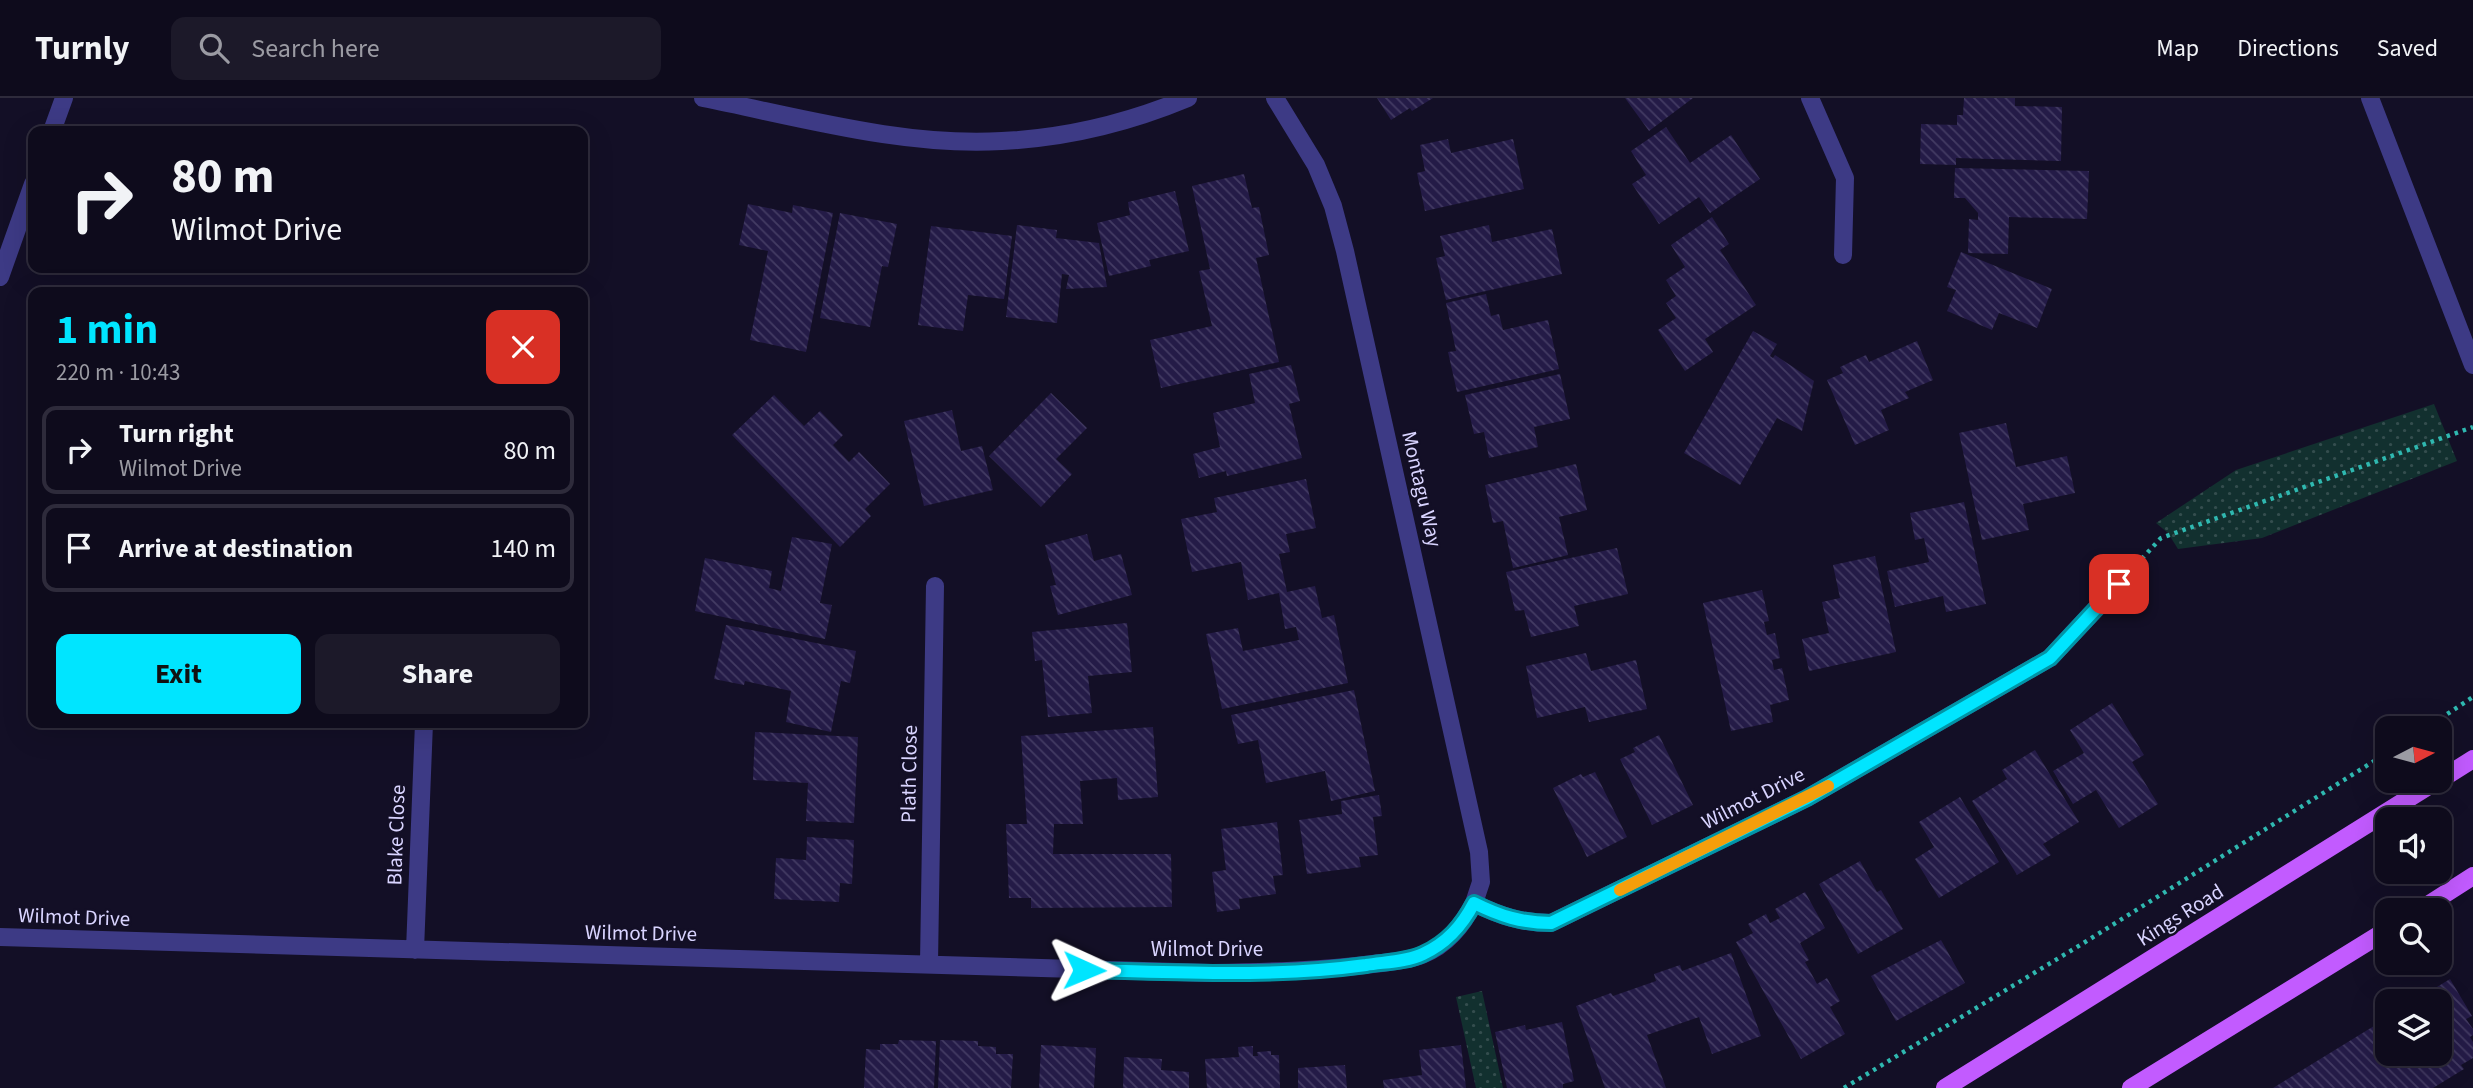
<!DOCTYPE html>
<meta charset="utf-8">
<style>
body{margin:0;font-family:"Source Sans 3",sans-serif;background:#1c1929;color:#f1f3f6;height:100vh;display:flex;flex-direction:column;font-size:26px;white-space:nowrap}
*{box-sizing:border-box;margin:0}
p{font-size:23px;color:#9b9ba3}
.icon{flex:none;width:38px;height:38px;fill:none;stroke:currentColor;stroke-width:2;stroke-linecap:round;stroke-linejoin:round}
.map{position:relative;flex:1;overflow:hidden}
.side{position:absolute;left:28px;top:189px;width:560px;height:441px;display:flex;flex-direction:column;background:#0e0b1c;border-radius:14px;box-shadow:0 7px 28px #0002,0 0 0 2px #2e2b3b}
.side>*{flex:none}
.top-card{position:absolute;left:28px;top:28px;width:560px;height:147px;border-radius:14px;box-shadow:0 7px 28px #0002,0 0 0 2px #2e2b3b;background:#0e0b1c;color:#f1f3f6;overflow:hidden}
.needle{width:46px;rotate:84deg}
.fabs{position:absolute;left:2375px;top:618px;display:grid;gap:14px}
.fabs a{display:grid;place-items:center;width:77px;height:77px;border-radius:14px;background:#0e0b1c;box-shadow:0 7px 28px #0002,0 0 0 2px #2e2b3b;font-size:35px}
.pin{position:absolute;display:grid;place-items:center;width:60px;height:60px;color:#fff;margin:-30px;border-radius:14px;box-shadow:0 4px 10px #0006}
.me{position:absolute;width:77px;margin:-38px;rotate:91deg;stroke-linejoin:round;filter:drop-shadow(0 0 5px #0008)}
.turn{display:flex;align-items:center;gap:24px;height:147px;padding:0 28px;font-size:32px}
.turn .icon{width:91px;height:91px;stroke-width:2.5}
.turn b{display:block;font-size:49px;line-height:60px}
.round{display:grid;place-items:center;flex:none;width:74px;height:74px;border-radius:14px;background:#1c1929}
.overview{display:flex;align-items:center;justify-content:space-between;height:119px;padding:0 28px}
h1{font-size:42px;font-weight:700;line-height:52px;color:#00e5ff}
.cta{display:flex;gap:14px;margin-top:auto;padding:14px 28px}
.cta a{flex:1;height:80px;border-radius:14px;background:#00e5ff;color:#111;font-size:28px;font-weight:700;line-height:80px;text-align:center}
.cta a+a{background:#1c1929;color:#f1f3f6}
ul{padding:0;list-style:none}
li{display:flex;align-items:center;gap:21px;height:88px;margin:0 14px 10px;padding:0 14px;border:4px solid #2e2b3b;border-radius:14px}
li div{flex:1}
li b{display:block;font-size:26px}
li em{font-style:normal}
header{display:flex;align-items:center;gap:42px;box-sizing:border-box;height:98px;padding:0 35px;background:#0e0b1c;border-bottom:2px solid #2e2b3b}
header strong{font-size:33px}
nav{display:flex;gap:38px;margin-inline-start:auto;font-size:24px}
.search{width:490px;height:63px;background:#1c1929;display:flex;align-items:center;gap:18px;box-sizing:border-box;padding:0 24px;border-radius:14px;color:#9b9ba3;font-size:26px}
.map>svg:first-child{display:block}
</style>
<header>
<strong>Turnly</strong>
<div class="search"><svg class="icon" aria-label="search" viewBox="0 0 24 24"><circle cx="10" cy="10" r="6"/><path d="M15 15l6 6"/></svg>Search here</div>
<nav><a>Map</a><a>Directions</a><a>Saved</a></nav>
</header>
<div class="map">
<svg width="2473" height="990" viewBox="0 0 2473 990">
<defs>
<pattern id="park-dots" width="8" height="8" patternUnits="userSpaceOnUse" patternTransform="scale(1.75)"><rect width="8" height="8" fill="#12302f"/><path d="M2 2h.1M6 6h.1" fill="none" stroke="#344d4e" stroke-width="1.8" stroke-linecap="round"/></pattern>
<pattern id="building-back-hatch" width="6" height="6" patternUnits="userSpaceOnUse" patternTransform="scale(1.75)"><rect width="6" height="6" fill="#241b47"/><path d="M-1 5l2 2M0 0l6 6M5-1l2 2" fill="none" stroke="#433b63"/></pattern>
</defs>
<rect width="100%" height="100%" fill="#130f26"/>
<path fill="url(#park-dots)" d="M2434,306L2457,363L2262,440L2178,451L2168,435L2156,425L2236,372Z
M1482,893L1503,990H1476L1456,899Z"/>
<path fill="url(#building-back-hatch)" d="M1377,0H1433L1412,13L1410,10L1391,22Z
M1625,0H1693L1649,33Z
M1964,0H2015V8L2062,9L2061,63L1956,60V67L1920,66L1921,26L1957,27V17H1963Z
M1666,29L1690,65L1731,37L1760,81L1710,115L1699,99L1659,126L1632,86L1646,77L1631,53Z
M1448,41L1451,55L1513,41L1524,91L1425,113L1417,75L1425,73L1420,47Z
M1955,70L2089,73L2087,121L2009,119L2008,156L1968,155L1969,121L1978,122V115L1965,100H1954Z
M1244,76L1252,110L1259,109L1269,157L1256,160L1279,264L1161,290L1150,242L1212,228L1199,173L1210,171L1192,88Z
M1175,93L1189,153L1149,162L1151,168L1109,178L1097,125L1130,117L1128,104Z
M748,106L792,115L793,107L833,115L806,254L750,242L768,153L739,147Z
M840,115L897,126L888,169L882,168L870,229L820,220Z
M1712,119L1729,146L1720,152L1756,207L1705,241L1713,254L1685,273L1658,232L1676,220L1666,205L1676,198L1666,182L1685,169L1671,147Z
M1017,127L1057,132L1056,140L1099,145L1107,189L1066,191L1069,177L1062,176L1057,225L1006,219Z
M1489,127L1492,144L1552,131L1562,176L1446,202L1436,160L1445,158L1440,138Z
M931,128L1012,138L1004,201L968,197L963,233L918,227Z
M1961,154L2052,191L2037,230L1999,215L1992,232L1947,213L1956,192L1947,189Z
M1486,196L1491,218L1499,216L1503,232L1548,222L1559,271L1457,294L1448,254L1456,253L1446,205Z
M1753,233L1777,246L1770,258L1773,260L1775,257L1814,283L1802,333L1777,320L1740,387L1684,355Z
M1917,243L1933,282L1905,294L1909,300L1881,312L1889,332L1855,347L1827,282L1843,275L1840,269L1866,257L1869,264Z
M1291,267L1300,303L1289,306L1302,360L1227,378L1226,373L1199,380L1193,356L1220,349L1213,315L1255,305L1249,276Z
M1560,276L1570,321L1534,329L1538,349L1489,360L1484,334L1474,336L1465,297Z
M1051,295L1087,330L1056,361L1072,376L1041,409L989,358Z
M774,297L804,328L820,313L843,337L833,347L849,364L859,354L890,386L865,411L871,418L840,449L732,337Z
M952,312L961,353L982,348L993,392L924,408L904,323Z
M2006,325L2016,369L2067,358L2075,395L2023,406L2029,432L1982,442L1959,335Z
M1576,366L1587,412L1559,419L1568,457L1513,470L1503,423L1493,425L1485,387Z
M1306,381L1316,430L1286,436L1290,454L1279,456L1287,494L1315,488L1322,520L1334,517L1348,585L1222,611L1206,536L1238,530L1243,553L1299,542L1296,529L1285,531L1279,495L1248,502L1241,464L1192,474L1181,421L1217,414L1214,400Z
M1964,404L1986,506L1946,514L1943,498L1895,509L1887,473L1929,464L1924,440L1915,442L1910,415Z
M1087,436L1094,463L1121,456L1132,497L1058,517L1050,488L1056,487L1045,447Z
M792,439L832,446L820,505L832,507L825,541L695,513L705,460L772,473L769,490L781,493Z
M1617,450L1628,496L1574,508L1579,528L1531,539L1524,512L1515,513L1506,474Z
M1875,458L1896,554L1809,573L1802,541L1829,535L1822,504L1840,500L1833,467Z
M1762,492L1769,523L1764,524L1767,537L1775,535L1780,560L1772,562L1774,572L1782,570L1789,602L1770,607L1773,624L1731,633L1703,505Z
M1127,525L1132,574L1088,578L1092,615L1048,619L1042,562L1035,563L1032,534Z
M726,527L856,553L850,585L841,583L831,634L786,624L791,593L745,583L744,587L714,581Z
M1586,555L1591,573L1636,562L1647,611L1589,624L1585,609L1537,620L1526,568Z
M1354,592L1375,693L1331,703L1325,673L1266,685L1258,642L1238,646L1231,617Z
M2112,605L2144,657L2132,664L2158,706L2119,730L2096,692L2073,706L2053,673L2084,655L2070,632Z
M1153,629L1158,699L1118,702L1117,680L1080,683L1083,726H1054L1053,756H1171L1172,809L1031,810V800H1009L1006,726H1027L1021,638Z
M755,634L858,639L854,725L806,723L808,685L753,682Z
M1659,637L1693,707L1652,727L1620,661L1635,654L1633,650Z
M2035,652L2079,724L2043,746L2051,757L2017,777L1972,703L2007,681L2002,672Z
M1595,674L1627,739L1587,759L1553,690L1581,676L1583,679Z
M1379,697L1382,718L1373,719L1378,757L1359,759L1361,769L1307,776L1299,722L1342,716L1341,703Z
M1960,699L1999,764L1939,800L1915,761L1934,749L1919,724Z
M1277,724L1283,777L1273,778L1276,796L1239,801L1240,811L1217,814L1212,774L1226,772L1221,731Z
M807,739L854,742L852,786L840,785L839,804L774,801L776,760L806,762Z
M1860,763L1877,794L1881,792L1903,831L1858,856L1819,786Z
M1805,794L1825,830L1800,845L1809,862L1805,864L1817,886L1827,880L1840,903L1830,909L1845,936L1801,961L1736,844L1753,835L1748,826L1766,816L1770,825L1780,820L1775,811Z
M1941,842L1965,885L1896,923L1871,878Z
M1731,855L1761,938L1712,956L1699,919L1647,937L1666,990H1605L1576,908L1611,895L1613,898L1656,883L1654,876L1680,867L1682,873Z
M2450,881L2472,918L2466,921L2473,931V937L2470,939L2473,944V960L2461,967L2464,971L2433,990H2273L2387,920V956H2440V903H2414Z
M1562,924L1574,983L1563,986V990H1507L1495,934L1525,927L1526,932Z
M899,942L936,943L934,990H864L866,951L880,952V946H898Z
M940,942L978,943V948L996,949V956H1013L1011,990H938Z
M1041,947L1096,950L1094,990H1039Z
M1461,947L1466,990H1384L1383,982L1422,977L1419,952Z
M1253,948V958H1258L1257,954L1271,953V957H1279L1280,990H1207L1205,961L1239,959L1238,949Z
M1124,959L1162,961L1161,972L1189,974V990H1123Z
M1345,967L1347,990H1298V970Z"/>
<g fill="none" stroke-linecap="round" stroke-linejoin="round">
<path stroke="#2fb8b0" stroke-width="4.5" stroke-dasharray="3.5 5" stroke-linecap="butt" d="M2136,467L2161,440L2473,329
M2426,630L2473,599
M1844,990L2082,846L2387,655"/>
<path stroke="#3d3a85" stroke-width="18" d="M703,0C799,19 904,49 1002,43C1067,40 1128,25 1188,0
M1275,0L1316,67L1333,108L1345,153L1479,754L1481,784L1474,805
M1810,0L1845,80L1843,157
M2370,0L2473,267
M52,33L64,0
M0,179L33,86
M0,839L1211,875C1265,874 1319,873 1373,866C1389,864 1407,863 1422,857C1447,847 1462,828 1474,805C1500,818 1522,825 1551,825L1807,700L2050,560L2119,486
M415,852L424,625
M929,865L935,488"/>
<path stroke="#c25bff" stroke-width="18" d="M2440,682L2473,661
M2420,812L2473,778
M1945,990L2438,682
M2131,990L2387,832"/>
</g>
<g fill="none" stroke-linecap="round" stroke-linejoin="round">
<defs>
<path id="route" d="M1084,872C1178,874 1272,880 1366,867C1384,864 1406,864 1423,856C1447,845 1462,828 1474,805C1500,818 1522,825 1551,825L1807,700L2050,560L2119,486"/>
</defs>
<use href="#route" stroke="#0095a6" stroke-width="18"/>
<use href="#route" stroke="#00e5ff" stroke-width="12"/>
<path stroke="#f59e0b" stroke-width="12" d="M1620,792L1828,688"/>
</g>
<g text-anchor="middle" stroke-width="5" stroke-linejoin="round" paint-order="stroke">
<g font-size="21" fill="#d9d4ff" stroke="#130f26">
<text transform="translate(1422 391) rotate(77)" y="7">Montagu Way</text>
<text transform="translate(909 676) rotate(-89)" y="7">Plath Close</text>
<text transform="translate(1753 700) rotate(-27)" y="7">Wilmot Drive</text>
<text transform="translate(396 737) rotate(-88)" y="7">Blake Close</text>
<text transform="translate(2180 817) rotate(-32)" y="7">Kings Road</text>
<text transform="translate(74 819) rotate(2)" y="7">Wilmot Drive</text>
<text transform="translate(641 835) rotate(1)" y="7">Wilmot Drive</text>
<text x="1207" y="858">Wilmot Drive</text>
</g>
</g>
</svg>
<div class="fabs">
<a><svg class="needle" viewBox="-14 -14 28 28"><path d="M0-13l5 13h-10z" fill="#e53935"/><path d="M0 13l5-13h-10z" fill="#9b9ba3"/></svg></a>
<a><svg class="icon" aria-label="sound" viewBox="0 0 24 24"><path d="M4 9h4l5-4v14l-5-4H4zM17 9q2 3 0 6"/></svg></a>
<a><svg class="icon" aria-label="search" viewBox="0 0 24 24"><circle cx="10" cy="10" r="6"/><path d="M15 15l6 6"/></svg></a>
<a><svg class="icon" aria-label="layers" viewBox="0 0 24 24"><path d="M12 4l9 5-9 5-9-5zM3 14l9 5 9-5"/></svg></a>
</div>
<div class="pin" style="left:2119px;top:486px;background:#d93025"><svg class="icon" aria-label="arrive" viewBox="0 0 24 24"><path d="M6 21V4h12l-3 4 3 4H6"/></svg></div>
<svg class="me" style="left:1084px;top:872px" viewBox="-20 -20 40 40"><path d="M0-17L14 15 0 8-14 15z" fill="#00e5ff" stroke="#fff" stroke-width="4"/></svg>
<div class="top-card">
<div class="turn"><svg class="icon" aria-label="right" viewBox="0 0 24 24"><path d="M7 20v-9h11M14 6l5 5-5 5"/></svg><div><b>80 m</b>Wilmot Drive</div></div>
</div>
<section class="side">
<div class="overview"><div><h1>1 min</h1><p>220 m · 10:43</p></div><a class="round" style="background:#d93025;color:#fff"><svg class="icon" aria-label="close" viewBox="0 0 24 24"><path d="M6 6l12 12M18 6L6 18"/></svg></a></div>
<ul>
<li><svg class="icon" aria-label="right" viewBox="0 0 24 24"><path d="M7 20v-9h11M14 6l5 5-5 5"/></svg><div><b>Turn right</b><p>Wilmot Drive</p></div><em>80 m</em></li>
<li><svg class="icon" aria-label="arrive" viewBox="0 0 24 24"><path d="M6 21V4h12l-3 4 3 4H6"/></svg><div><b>Arrive at destination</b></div><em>140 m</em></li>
</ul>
<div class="cta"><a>Exit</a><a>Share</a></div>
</section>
</div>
